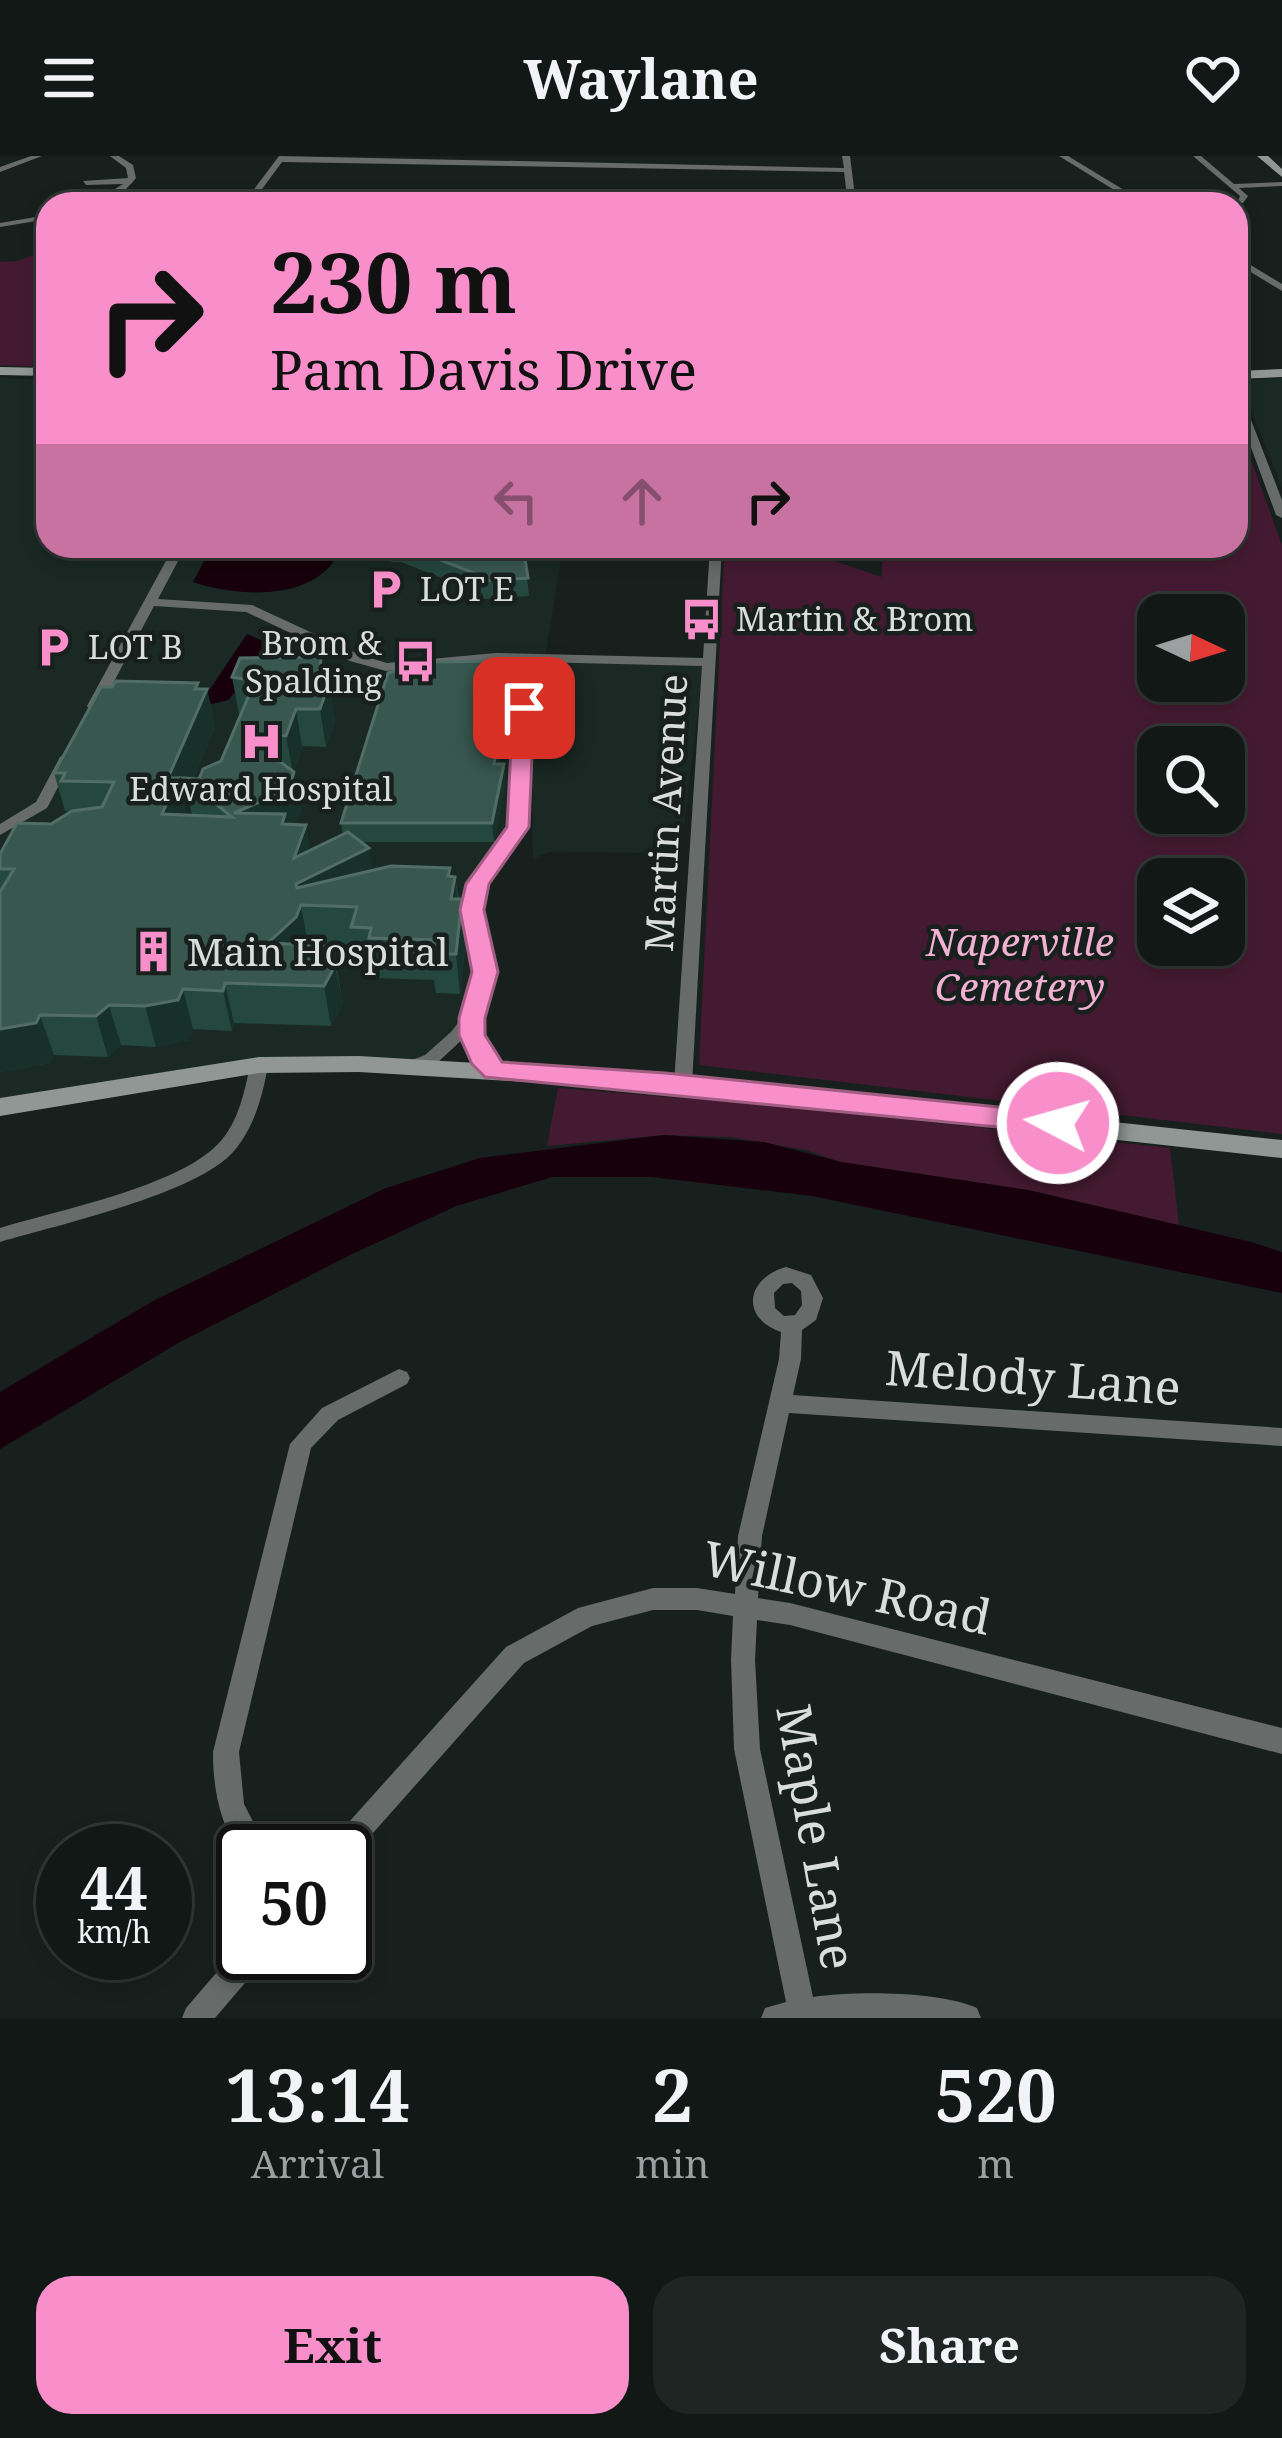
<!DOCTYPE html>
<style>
body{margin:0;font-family:"Noto Serif",serif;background:#1f2523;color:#f1f3f6;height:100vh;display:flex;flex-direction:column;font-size:45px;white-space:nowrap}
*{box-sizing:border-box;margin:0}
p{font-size:39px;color:#9ca0a1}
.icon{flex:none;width:66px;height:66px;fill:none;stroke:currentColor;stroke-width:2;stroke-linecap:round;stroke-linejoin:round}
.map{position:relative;height:1862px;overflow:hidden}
.drawer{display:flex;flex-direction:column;background:#121816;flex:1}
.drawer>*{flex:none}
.guide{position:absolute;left:36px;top:36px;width:1212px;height:366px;border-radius:36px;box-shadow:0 6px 18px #0003,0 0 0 3px #313735;background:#f98fca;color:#111;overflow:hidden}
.needle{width:78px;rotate:94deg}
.fabs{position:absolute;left:1137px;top:438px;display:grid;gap:24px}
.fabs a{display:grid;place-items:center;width:108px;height:108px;border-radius:24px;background:#121816;box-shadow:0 6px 18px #0003,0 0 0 3px #313735;font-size:60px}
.speed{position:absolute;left:36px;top:1668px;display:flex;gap:24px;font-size:60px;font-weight:700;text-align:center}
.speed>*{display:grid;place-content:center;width:156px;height:156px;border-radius:50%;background:#121816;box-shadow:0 6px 18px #0003,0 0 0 3px #313735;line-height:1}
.speed small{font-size:30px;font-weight:400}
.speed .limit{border:6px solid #111;border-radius:18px;background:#fff;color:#111}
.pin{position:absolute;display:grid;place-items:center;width:102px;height:102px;color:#fff;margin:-51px;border-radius:24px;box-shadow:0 6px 18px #0006}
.me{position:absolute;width:132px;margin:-66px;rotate:276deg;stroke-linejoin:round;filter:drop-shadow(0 0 9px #0008)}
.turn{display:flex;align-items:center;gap:42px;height:252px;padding:0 36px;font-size:54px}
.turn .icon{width:156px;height:156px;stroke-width:2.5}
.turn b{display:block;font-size:84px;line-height:102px}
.lanes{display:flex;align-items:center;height:114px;padding:0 36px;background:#0003;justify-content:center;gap:60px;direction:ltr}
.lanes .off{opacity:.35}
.eta{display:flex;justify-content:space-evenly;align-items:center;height:204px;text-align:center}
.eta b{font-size:72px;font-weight:700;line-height:84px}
.primary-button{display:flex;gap:24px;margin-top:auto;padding:24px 36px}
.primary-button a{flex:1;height:138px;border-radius:36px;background:#f98fca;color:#111;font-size:48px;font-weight:700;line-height:138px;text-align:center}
.primary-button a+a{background:#1f2523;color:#f1f3f6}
header{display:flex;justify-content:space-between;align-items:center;height:156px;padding:0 36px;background:#121816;font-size:54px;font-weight:700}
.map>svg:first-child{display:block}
</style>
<header><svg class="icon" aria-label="menu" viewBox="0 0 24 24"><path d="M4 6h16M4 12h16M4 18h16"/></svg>Waylane<svg class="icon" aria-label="heart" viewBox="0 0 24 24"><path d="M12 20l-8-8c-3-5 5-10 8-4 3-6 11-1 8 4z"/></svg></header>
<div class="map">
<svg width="1282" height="1862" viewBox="0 0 1282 1862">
<rect width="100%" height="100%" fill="#18201d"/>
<path fill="#1a2924" d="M0,222L48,224V390H563L545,502H527L518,669L475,732L482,839L432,903L308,906L0,951Z
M1282,222V332L1239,225Z
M532,503L703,510L681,697L549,696L533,703Z"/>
<path fill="#441a32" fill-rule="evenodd" d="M48,93V211L0,209V106L18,105Z
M1236,263L1282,389V978L699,909L724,403L835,405L882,421V392L835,390H1236ZM1158,459H1224V525H1158ZM1158,591H1224V657H1158ZM1158,723H1224V789H1158Z
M558,932L778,950L1170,992L1179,1069L1028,1034L841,1006L806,994L730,981L664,979L547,990Z"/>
<path fill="#17000b" d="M212,390H342C321,446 241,442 193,426Z
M247,478L339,519L345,527L333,534L239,532L228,544L212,548L204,542Z
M664,979L764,986L841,1006L1028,1034L1251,1086L1282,1096V1137L812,1040L652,1021H552L456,1050L350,1099L180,1186L0,1293V1236L153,1145L386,1032L480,1002Z"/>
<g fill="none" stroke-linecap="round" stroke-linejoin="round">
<path fill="#676b69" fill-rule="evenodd" d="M31,0H42L0,16V11Z
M110,0H119L133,9L136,22C125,36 110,48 91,48L123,28L86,29L83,25L128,22L126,12Z
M279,0L844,12L842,0H850L856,48H848L844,16L282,6L251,48H243Z
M1059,0H1068L1147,48H1137Z
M1193,0H1201L1234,28L1282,26V30L1239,32L1248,40L1243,47H1237L1240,40Z
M48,59V63L0,71V67Z
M1236,100L1282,128V135L1236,107Z
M1236,235L1241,238L1282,344V362L1276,359L1236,251Z
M174,390H186L158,443L252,449L360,499L387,507L496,497L703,502L710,390H722L692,928L689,932H677L674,928L702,510L533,506L526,671L486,728L481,743L492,829L481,861L484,889L504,915L495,921C482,916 467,896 465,881L437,907L413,916L404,910L407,906L425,899L451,876L464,859L476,829L465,743L470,728L510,671L520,505H496L386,515L350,505L246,456L154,450L101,550L94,554L89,553L87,550Z
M67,597L74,601L47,652L0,679V668L36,646L60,601Z
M259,903L268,909C263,939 254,972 234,995C197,1038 57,1069 0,1086V1072C58,1054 178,1031 219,987C238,967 245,935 250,909Z
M786,1111L811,1119L823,1142L816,1164L802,1174L801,1203L793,1239L1282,1272V1290L789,1257L762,1380L758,1442L790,1447L1282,1572V1598L790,1469L757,1464L755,1504L760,1593L813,1841C856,1835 937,1835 977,1852L981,1862H761L765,1852L786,1846L734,1593L731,1504L733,1460L697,1454H653L592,1470L524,1507L349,1704L345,1706V1695H327L331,1686L506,1491L578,1452L653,1432H697L735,1438L738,1380L779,1203L781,1176C740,1162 746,1122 786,1111ZM792,1127L801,1135L802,1149L795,1159L784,1160L775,1152L774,1137L783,1128Z
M399,1213L407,1216L410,1222L407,1228L338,1264L311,1292L239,1596L244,1648L268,1695H243V1701C220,1670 213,1634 213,1596L290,1288L322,1252Z
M242,1787L243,1797H266L262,1807L215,1862H182L186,1852Z"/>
<path fill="#909794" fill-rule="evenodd" d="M1257,0H1268L1282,13V21Z
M0,211L48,212V220L0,219Z
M1282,213V221L1236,223V215Z
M359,900L665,918L1282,984V1002L665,934L359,916L259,917L0,960V942L259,901Z"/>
</g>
<path fill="#25483e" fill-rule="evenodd" d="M389,390H533V398L525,403L529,440L483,443V438L401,406H391Z
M321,501L335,564L326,591L302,590L294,615L301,654L296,669L310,695L343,679L341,667L513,505L514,524L499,608H504L505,627L494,686H361L372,715L455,721L466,783L460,838L436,837L434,824L375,822L373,811H357L354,790L308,789L334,804L336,808L343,848L331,870L234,867L232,875L193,873L188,884L156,891L121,889L108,901L54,899L50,907L0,916V698L70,656L65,655L54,617L198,527L200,533H207L215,571L193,623H199L221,605L241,559L239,558L232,521ZM187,636L192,659H186L183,645Z"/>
<path fill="#17312a" d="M523,390H533V398L524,404Z
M321,501L326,534L329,527L335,564L326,591L320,553Z
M513,505L514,524L495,627L494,608Z
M198,527L202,544L207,533L215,571L191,628L184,622L187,636L183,645L187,661L162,658L168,622Z
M296,553L302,590L293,618L286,580Z
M277,579L283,617L270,598Z
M504,608L505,627L494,686L492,667Z
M294,616L301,654L295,672L234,657Z
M306,669L312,708L369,692L375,731L301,749L308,789L268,787L296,728L294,702Z
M450,712L452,737L455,721L459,760L455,782L448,720Z
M462,743L466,783L460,838L456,798Z
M331,790L343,848L331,870L324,830Z
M225,827L234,867L232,875L223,835Z
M183,833L193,873L188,884L156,891L145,850Z
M109,849L121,889L108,901L96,860Z
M40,859L54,899L50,907L0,916V873Z"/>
<path fill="#38584f" stroke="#516d65" stroke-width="3" d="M404,390H523L528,422L482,425V420Z
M321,501L319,527H329L320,553H296L286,580L277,579L270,598L294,616L288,634L234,657L285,658L282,668L306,669L294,702L348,676L369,692L296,728L297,732L391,710L450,712L448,720L455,721L451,743H462L456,798H431L434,784L369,782L371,772L351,771L357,751L301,749L296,761L268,787L331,790L329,798L336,808L324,830L225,827L223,835L183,833L178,844L145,850L109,849L96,860L40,859L36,867L0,873V736L14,713H0V698L17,667L51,668L72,655L102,651L114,626L61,625L65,617H54L101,531H112L116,525L198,527L195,533H207L168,622H178L162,658L232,661L184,622L199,623L203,613L221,605L255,525L232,521L240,502Z
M513,505L494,608H504L492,667H341L388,517L426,506Z"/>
<path fill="#f98fca" stroke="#a25d83" stroke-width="3" d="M524,545L534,552L529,671L489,728L484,754L498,816L485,862V879L502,906L665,917L1058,957L1068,960L1072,967L1068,974L1058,977L485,921L472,908L459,879V862L472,816L460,754L466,728L507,671L513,552Z"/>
<defs>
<symbol id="parking-bare" viewBox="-9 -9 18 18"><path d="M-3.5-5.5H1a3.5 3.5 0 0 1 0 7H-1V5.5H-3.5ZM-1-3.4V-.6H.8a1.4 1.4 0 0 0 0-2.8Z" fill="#f98fca" stroke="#18201d" stroke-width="2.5" paint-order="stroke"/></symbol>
<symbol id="bus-bare" viewBox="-9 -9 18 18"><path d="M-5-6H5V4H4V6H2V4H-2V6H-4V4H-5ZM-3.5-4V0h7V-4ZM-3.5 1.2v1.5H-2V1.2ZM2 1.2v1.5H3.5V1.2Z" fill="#f98fca" stroke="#18201d" stroke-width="2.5" paint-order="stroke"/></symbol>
<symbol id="hospital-bare" viewBox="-9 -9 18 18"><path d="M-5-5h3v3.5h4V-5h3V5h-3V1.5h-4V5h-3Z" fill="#f98fca" stroke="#18201d" stroke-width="2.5" paint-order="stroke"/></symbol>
<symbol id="building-bare" viewBox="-9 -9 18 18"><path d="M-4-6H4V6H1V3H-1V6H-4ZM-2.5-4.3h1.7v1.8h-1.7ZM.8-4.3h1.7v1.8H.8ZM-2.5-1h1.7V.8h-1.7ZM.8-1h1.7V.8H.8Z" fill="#f98fca" stroke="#18201d" stroke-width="2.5" paint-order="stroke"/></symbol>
</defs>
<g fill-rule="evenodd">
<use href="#parking-bare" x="356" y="404" width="59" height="59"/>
<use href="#bus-bare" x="672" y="434" width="59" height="59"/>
<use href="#parking-bare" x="24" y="462" width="59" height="59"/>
<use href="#bus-bare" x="386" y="476" width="59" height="59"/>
<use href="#hospital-bare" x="232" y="556" width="59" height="59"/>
<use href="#building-bare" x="124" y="766" width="59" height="59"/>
</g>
<g text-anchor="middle" stroke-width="9" stroke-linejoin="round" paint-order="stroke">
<g font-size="33" fill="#d9dedc" stroke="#18201d" text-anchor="start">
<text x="420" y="445">LOT E</text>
<text x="736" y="475">Martin &amp; Brom</text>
<text x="382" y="499" text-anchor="end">Brom &amp;<tspan x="382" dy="38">Spalding</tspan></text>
<text x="88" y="503">LOT B</text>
<text x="261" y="645" text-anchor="middle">Edward Hospital</text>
</g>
<g font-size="39" fill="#d9dedc" stroke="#18201d">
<text transform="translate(666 657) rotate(-87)" y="14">Martin Avenue</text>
</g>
<g font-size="39" font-style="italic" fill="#f2b0d3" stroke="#18201d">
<text x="1020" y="800">Naperville<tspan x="1020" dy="45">Cemetery</tspan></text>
</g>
<g font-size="39" fill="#d9dedc" stroke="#18201d" text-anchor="start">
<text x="187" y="810">Main Hospital</text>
</g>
<g font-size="48" fill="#d9dedc" stroke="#18201d">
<text transform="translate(1033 1222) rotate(4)" y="17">Melody Lane</text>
<text transform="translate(847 1432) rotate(12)" y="17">Willow Road</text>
<text transform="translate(816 1681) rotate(80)" y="17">Maple Lane</text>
</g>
</g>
</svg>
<div class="fabs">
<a><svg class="needle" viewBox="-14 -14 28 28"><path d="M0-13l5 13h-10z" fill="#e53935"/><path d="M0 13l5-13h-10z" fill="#9ca0a1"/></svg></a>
<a><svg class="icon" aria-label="search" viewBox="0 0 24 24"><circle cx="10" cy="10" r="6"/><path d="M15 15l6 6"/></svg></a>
<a><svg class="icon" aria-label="layers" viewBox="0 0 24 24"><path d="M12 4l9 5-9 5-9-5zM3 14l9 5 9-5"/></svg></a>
</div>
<div class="speed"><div>44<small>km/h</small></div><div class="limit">50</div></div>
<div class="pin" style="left:524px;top:552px;background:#d93025"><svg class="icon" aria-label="arrive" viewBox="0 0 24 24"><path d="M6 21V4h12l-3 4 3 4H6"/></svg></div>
<svg class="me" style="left:1058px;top:967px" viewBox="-20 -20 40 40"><circle r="17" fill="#f98fca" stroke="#fff" stroke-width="3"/><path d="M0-11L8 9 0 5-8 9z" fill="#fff"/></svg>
<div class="guide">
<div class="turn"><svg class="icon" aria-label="right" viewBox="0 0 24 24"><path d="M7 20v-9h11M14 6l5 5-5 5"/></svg><div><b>230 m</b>Pam Davis Drive</div></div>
<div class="lanes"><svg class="icon off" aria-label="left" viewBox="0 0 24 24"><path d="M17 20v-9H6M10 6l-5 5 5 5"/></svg><svg class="icon off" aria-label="ahead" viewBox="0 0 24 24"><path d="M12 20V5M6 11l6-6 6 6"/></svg><svg class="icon" aria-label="right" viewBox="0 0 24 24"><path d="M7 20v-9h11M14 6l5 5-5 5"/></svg></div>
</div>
</div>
<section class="drawer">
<div class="eta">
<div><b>13:14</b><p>Arrival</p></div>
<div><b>2</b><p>min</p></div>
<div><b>520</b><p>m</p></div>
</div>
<div class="primary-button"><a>Exit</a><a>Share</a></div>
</section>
